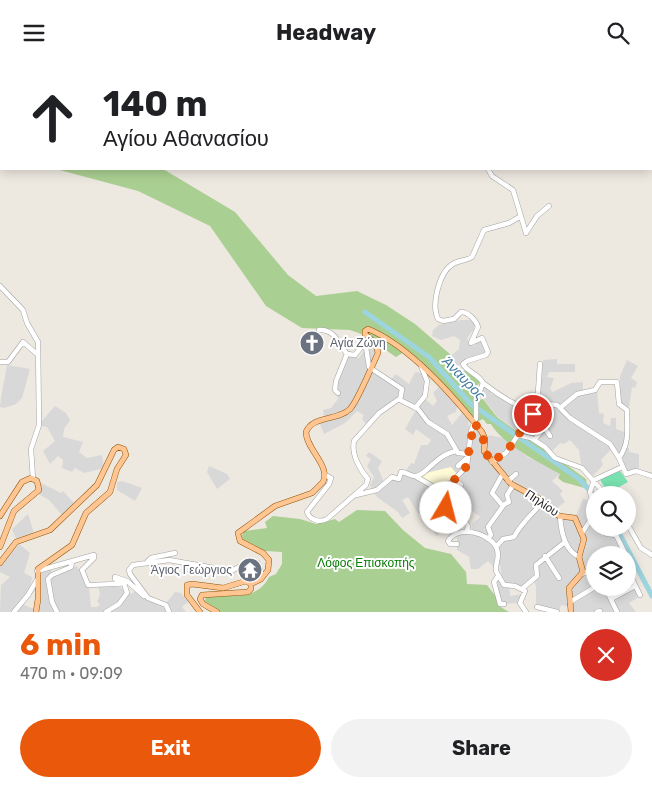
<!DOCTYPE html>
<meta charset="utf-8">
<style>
body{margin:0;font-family:Rubik,sans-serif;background:#f2f2f2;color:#202124;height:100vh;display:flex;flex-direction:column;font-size:19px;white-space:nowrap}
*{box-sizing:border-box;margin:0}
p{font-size:16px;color:#757577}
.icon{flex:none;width:28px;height:28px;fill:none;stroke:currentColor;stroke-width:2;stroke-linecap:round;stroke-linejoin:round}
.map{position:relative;height:547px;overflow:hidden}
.sheet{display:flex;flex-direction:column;background:#fff;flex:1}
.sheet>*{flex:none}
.banner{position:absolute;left:0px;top:0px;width:652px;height:105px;box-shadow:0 2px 12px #0003;background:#fff;color:#202124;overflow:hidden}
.tools{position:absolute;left:586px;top:421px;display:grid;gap:10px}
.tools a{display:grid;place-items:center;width:50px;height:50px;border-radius:50%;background:#fff;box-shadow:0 2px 12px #0003;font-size:25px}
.pin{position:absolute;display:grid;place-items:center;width:42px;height:42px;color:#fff;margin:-21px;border:2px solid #fff;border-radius:50%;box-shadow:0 1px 5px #0007}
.me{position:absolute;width:55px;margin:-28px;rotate:8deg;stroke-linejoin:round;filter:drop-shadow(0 0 4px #0008)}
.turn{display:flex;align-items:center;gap:18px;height:105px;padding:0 20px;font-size:22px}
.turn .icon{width:65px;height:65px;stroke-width:2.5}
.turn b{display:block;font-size:35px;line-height:42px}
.round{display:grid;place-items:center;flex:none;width:52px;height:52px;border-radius:26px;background:#f2f2f2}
.head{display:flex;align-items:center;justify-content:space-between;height:85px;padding:0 20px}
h1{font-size:30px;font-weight:700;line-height:38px;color:#ea580c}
.primary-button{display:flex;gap:10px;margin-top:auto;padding:10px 20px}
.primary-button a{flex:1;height:58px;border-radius:30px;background:#ea580c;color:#fff;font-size:20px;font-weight:700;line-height:58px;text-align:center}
.primary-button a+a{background:#f2f2f2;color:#202124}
header{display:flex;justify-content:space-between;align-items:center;height:65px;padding:0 20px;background:#fff;font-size:22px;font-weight:700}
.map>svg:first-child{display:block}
</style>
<header><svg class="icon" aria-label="menu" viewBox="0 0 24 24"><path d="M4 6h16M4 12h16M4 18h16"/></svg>Headway<svg class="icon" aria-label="search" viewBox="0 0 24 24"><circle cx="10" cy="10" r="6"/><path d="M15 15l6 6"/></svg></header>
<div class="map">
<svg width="652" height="547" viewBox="0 0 652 547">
<rect width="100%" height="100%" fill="#ede8e0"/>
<path fill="#d9d8d8" d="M461,255H470L474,259V264L467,273L469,279L471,281H474L480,274L487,288L465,295L457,302H453L446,291L452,290L459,284L460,275L454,271L441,275L432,271L433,265L439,260Z
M367,281L374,282L375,287L367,304L389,317L396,309L409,319L415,307L421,308L425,316L424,333L433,341L437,336L433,328L439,322L457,341L456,347L447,351L452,360L462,348L468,354L469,365L478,366L487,374L489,370L503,373L529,393L541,397L560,409L552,416L563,426L560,429L565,437L553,446L557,451L575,454L583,434L590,435L595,446V462L613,463L625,490H595V522H628V509L639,532L629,538L636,547H574L573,542L561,540L559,547L536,541V521L532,513L521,523L509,520L510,531L523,529L519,538L501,539L497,516L502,514L500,500L493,501L488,496L478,504H471L469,492L457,485V469L471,468L472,459L480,452L471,445L467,435L459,441L463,451L451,456V460L443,457L441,467L437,471L431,464L444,446L433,434L430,436L429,451L418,448L408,432L402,435L410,448L402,453L398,447L377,432L370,420L374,412L367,401L371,394L366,391L369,387L382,396L378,403L384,417L380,420L383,423L393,414L399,416L411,398L414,399L421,380H428L431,375L416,364L413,370L405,364L417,343L398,332L378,346L367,361L362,354L364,350L357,346L345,358L324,369L320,359L325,357L323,345L331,343L338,334L336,316L348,290L359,293Z
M557,294V299H575V307H549L547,312L554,313L550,324L553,327L571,318L583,317V328L597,325L599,348L604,349L603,358L610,361L611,353H616V364L627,368L624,383H629V387L639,389V404L625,407L623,394L613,382L601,395L603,400L593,411L581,399L579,385L570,375L564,379L560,378L551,387L538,376L513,364L497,351L483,333L471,327L481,317L492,329L535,349L538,341L528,340L529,327H540L543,295Z
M627,295L638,301L631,313L637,317L635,323L632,322L629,342L621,339L620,311Z
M7,300L30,304L22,333L16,339L4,343L0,342L1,333Z
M55,341L66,348L70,355L64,364L63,372L83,377L79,387L87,393L102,390L104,403L84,408L75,403L72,407L62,403L63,395L58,391L50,399L43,386L55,376L47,362L41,361V357Z
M209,401L227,409L230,414L217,424L207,407Z
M122,416L142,423L135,436L117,425V417Z
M41,418L61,428L63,426L74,438L62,450L49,435L39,429Z
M28,449L34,468L16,474L12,464Z
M19,479L30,488L24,508L32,512L29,527L20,538L38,546L41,530L40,507L51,504L52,511L77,501L89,523L91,542H97L100,539L97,537L100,529L98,522L115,519L131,529L136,526L143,533L163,542L175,527L181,528L188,537L182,542L186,547H0L1,520L10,512L0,507V502Z"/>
<path fill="#fffbd7" d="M451,402L458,410L441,424L418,413L426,408Z"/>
<path fill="#aacf92" d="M56,104H163L235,147L288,210L316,231L357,226L386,240L415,259L451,290L446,291L453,299V304L462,307L466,305L481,317L470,326L478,335L483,334L497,352L513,364L531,374L586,414L588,424L563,417L558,413L560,409C539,397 503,380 491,359H487L483,354L477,357L407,285L396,292L381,282L367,269L364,270L350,265L302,263L266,241L210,161L138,126Z
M357,445L385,446L403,465L425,483L451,489L466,507L467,519L487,520L497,533L499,541L509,547H221L204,537L207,531C231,530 257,536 269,512L276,509L282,499V487L265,486L243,474L242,471L244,466L267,463L265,457L273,451L300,454L316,459L335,454L339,457Z"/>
<path fill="#79e1af" d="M620,406L628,417L608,428L599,413Z"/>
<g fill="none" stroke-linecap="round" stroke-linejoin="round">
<path stroke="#9dd5de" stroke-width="5" d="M365,247L429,292L471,339L579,414L595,431
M616,462L652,531"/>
<defs>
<path id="minor" d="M554,0H559
M602,1V0
M488,104L492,111L513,125L526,168
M526,168L537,151L549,141
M0,221L23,245L27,258L38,277L39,360L31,384L33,414
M319,265C335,264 339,279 347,289L355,290L362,281L366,282L369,302L402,324L400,335L418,344L428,357L447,369L458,388L468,389
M0,297H8L23,277L37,289
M483,318C492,325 526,350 536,343
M338,328L335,325L336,316L347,289
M537,338L557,340L570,353L610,379L619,393L626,409L636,406L652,411
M415,343L425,331L427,316L421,301
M560,343L577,329L595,325L600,317H617L619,339L627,345C627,362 630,378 619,393
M532,351L541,357L550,371
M518,370L537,342L540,299
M534,375L544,363
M492,397L506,388L518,370L531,373L545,382L555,393L582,403L606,430
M458,401L468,392
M325,410L331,413L329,419L307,447C310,455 319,458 327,454L366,420L368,414C360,405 351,389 354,376L379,348L399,334
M415,411L453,433L468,461L467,466
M455,415L461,420
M508,416L516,409
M356,430L377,425L392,412L399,414L401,407C407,407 411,412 416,411C427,410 436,389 457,386
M503,440L509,437L507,430L513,420
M446,443V423L467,401L471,366L476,353V336L483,318C479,309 467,307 463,299L467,296L486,290L488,287L482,273L471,278L478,262C476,255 468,247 461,247L454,254L443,256L438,254C431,240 439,207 453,199C459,195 466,196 472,192L484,165L509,158L521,151
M595,444L590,427L594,415L622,402
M451,450L458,443
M560,451C561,466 564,485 579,492
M628,460L641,483L652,490
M582,468L595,448
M607,469L616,470L626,490
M488,474L491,470L488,462L503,441L492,428L502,410
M457,479H450L448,476C458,459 489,468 496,482C501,491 495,497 496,506L504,520L515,521L525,526L520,538L526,547
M496,482L503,474L514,472C521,458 533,449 543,436
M545,491L559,513
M147,497L151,493L175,488
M37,506L94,490V493L82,505L88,520C89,520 121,519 124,518
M628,506L640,530
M582,509L595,503
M498,511L494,517L500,539H504
M605,522L617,547
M522,524L537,511L536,500L565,477
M611,534L635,521
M570,537L595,522
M537,542L557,547
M14,547L28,530L37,515
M57,547L52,537L48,514L52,510L71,502L72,497
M106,547L119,539L127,528L124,518L115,514V512L127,516L144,531
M169,547L166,540L148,533L130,509L129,505L133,500L169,495L231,506L249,497L258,498L261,507L249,517
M597,547L600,546"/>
<path id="major" d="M0,451L22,417L31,413L37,416L39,425L14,446L0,482
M0,498L16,477L50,465L97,420L114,385L118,382L124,384L126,390L117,404L110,427L86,448L72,480L38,504V534L36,547
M200,547L187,530V520L192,519L223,523L246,516L251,519L261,514L268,505L269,495L263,488L240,476L238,468L275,441L312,428L323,417C331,401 306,384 306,367C313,350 338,356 350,344C357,337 373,299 378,288L376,279L365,269V266L368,264C410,281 455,333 482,367L485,374L484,386L511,419L543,436L559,451L575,453L584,474L579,492L583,507L569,523L571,547
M217,547L203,539L200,534L202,530L248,527L251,524V519"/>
</defs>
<use href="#minor" stroke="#a2a2a2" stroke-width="5.5"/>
<use href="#major" stroke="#925400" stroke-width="6"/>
<use href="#minor" stroke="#fff" stroke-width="4.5"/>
<use href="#major" stroke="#ffc693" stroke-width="5"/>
</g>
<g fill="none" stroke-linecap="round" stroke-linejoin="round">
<path stroke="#ea580c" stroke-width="9" stroke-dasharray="0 16.2" d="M446,443L445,425L466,402L474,358C490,375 478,380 492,397L507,386L533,349"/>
</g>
<defs>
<symbol id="church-disc" viewBox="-11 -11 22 22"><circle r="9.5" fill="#6b7280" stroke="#fff"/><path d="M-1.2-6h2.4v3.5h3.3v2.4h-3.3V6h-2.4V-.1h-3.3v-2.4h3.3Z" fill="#fff"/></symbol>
<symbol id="temple-disc" viewBox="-11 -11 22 22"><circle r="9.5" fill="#6b7280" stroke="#fff"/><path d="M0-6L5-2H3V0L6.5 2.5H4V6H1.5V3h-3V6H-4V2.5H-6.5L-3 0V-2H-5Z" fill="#fff"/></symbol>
</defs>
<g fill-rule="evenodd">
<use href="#church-disc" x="298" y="264" width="28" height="28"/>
<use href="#temple-disc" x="236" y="491" width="28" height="28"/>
</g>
<g text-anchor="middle" stroke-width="4" stroke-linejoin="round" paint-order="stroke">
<g font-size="12" fill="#5b616d" stroke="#fff" text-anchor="start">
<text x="330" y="282">Αγία Ζώνη</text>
<text x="232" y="509" text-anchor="end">Άγιος Γεώργιος</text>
</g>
<g font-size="12" fill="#1b1b1b" stroke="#fff">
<text transform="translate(542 438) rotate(34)" y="4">Πηλίου</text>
</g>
<g font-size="12" fill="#077c06" stroke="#fff">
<text x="366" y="502">Λόφος Επισκοπής</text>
</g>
<g font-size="14" font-style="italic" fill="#3f789e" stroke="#fff">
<text transform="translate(464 313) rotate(46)" y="5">Άναυρος</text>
</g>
</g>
</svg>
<div class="tools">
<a><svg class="icon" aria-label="search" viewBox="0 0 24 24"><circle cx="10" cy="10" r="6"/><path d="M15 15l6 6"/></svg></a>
<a><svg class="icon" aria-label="layers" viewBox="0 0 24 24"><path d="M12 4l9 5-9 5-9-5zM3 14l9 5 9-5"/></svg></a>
</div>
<div class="pin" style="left:533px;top:349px;background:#d93025"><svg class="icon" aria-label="arrive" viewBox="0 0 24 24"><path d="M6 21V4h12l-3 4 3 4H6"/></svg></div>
<svg class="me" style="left:446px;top:443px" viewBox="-20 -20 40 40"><circle r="19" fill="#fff"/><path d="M0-13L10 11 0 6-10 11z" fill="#ea580c"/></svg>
<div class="banner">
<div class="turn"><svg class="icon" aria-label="ahead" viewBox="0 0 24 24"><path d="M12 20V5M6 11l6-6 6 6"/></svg><div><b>140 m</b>Αγίου Αθανασίου</div></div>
</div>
</div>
<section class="sheet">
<div class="head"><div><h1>6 min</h1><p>470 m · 09:09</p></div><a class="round" style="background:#d93025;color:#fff"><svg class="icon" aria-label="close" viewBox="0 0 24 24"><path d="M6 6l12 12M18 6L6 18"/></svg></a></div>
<div class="primary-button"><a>Exit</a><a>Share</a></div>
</section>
